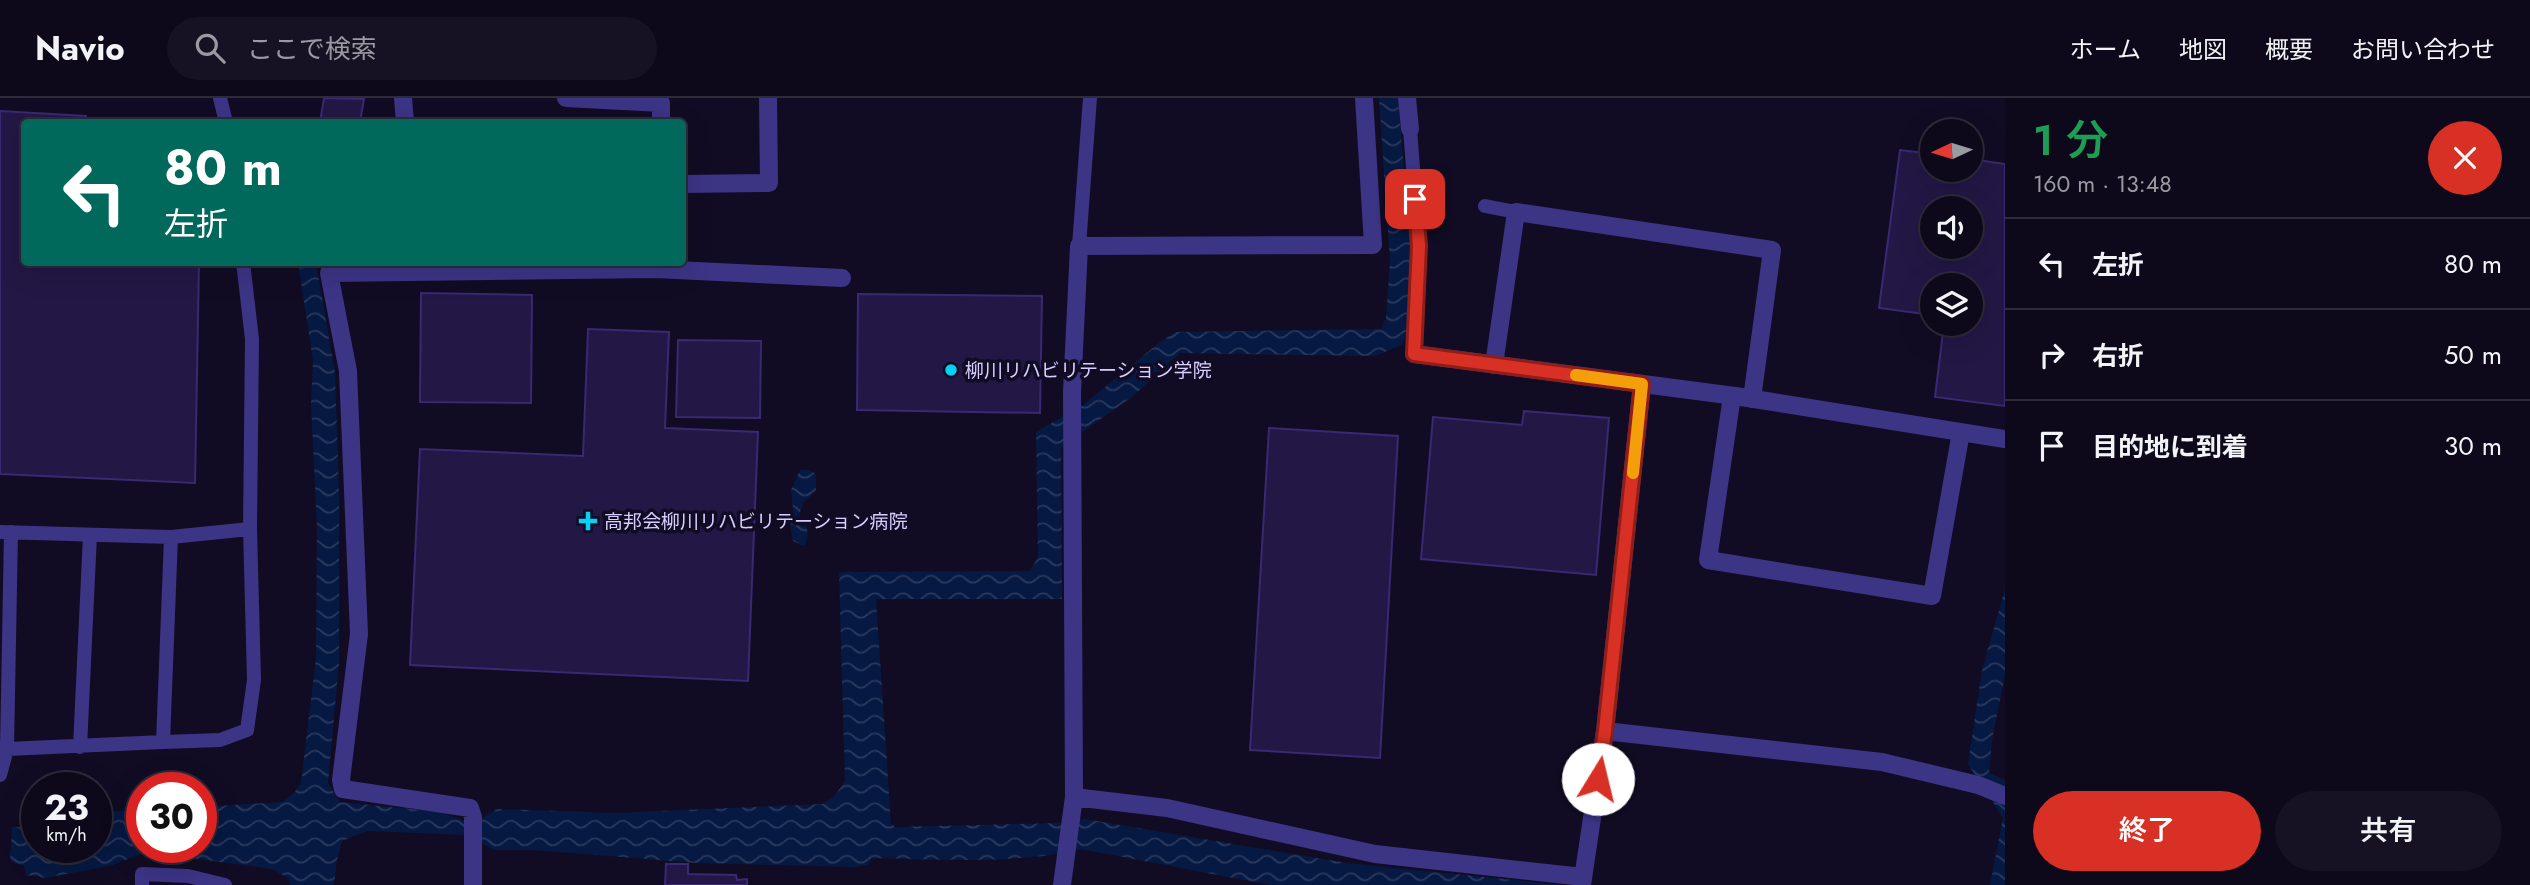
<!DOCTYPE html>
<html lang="ja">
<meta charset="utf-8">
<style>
body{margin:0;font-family:Jost,"Noto Sans JP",sans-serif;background:#161223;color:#f1f3f6;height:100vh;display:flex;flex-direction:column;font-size:26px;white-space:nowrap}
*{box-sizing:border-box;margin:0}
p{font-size:23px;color:#9a9aa2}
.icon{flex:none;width:38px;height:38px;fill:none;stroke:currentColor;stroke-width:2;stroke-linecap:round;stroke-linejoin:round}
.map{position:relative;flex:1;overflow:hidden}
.drawer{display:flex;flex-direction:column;background:#0d091a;width:525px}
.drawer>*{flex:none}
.top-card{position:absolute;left:21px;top:21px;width:665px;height:147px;border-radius:7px;box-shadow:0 7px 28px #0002,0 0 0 2px #2d2a39;background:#00695c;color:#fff;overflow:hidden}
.needle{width:46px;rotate:266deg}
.tools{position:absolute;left:1920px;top:21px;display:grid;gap:14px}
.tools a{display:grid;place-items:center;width:63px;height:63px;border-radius:50%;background:#0d091a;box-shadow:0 7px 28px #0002,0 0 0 2px #2d2a39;font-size:35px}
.speed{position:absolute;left:21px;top:674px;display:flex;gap:14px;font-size:35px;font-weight:700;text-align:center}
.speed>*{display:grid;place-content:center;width:91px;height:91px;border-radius:50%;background:#0d091a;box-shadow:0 7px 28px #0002,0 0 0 2px #2d2a39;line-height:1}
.speed small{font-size:18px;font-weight:400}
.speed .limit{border:10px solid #d22;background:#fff;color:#111}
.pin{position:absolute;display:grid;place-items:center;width:60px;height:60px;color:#fff;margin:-30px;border-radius:14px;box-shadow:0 4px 10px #0006}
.me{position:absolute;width:77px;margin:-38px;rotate:9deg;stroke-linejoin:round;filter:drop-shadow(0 0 5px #0008)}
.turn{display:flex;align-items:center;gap:24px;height:147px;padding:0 28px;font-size:32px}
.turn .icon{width:91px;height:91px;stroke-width:2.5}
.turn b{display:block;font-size:49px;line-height:60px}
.round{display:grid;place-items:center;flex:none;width:74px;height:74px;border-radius:37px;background:#161223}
.head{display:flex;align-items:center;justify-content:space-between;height:119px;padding:0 28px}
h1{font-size:42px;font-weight:600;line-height:52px;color:#1e9e55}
.cta{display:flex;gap:14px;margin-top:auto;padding:14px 28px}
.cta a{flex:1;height:80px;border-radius:42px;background:#d93025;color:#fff;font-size:28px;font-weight:600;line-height:80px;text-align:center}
.cta a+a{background:#161223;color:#f1f3f6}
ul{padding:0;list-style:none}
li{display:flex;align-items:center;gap:21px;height:91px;padding:0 28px;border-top:2px solid #2d2a39}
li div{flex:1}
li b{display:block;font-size:26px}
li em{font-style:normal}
header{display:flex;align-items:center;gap:42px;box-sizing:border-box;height:98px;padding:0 35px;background:#0d091a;border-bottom:2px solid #2d2a39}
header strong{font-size:33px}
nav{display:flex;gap:38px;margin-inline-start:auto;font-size:24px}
.search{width:490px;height:63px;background:#161223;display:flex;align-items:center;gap:18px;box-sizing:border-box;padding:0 24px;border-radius:38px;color:#9a9aa2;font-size:26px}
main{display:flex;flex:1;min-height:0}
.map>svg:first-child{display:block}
</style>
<header>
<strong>Navio</strong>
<div class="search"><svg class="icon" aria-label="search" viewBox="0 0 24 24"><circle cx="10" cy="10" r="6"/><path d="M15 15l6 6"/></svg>ここで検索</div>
<nav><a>ホーム</a><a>地図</a><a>概要</a><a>お問い合わせ</a></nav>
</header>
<main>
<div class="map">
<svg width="2005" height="787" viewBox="0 0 2005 787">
<defs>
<pattern id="water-waves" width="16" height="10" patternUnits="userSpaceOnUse" patternTransform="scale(1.75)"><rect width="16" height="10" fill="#061942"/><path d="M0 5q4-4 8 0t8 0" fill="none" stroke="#2a395e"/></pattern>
</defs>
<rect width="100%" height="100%" fill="#110c23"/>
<path fill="url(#water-waves)" d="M1379,0H1398L1412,168L1407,237L1402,247L1375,258L1180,255L1132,299L1061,349L1062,501H876L891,725L895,729L1058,725L1085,721L1347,765L1562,787H1270L1081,751C1017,767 938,761 872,760L868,767L856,769L697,765L534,752H494L468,737L367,733L342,743L337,762L334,787H290L288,780L272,771L145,754L113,767L46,780L26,777L24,768L10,763L12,729L37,730V749H96V714L142,712V749H201V709L282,704L294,695L301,685L316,560L317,431L311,306L313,262L298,165H316L335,275L339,395V565L328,685L340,704L441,714L467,724L479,722L497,711L615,715L823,706L836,696L845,683L839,474L1030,473L1038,459L1036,334L1083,307L1159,245L1175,234L1381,231L1386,220L1390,163Z
M800,372H809L816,376V393L803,405L799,417C807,425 811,437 804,448L793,443L789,421L793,411L791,392Z
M2005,491V577L1992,642L1989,675L2005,682V787H1990L2003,720L1968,666L1982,572Z"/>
<path fill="#231745" stroke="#3a2873" stroke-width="2" fill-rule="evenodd" d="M324,0L364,1L360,24H320Z
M0,13L86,18V24H24V164H199L195,385L0,376Z
M1900,52L1932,56V72H1970V61L2005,66V308L1935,299L1944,226H1970V187H1932V217L1879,210ZM1932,110H1970V149H1932Z
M421,195L532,197L531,305L420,304Z
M858,196L1042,198L1040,315L857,312Z
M588,231L669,234L665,330L758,334L748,583L410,567L420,351L583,358Z
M678,242L761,243L760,320L676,319Z
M1524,313L1609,320L1596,477L1421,461L1433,319L1522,327Z
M1269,330L1398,338L1380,660L1250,652Z
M666,766H688V776L736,777L737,782L747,781V787H665Z"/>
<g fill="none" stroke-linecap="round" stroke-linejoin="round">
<path stroke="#3c3485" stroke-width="14" d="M220,0L226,24
M1410,31L1419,148L1414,256
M1485,108L1516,114
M1079,148L1090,0
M0,434L171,439L250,431
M163,644L220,642L247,632L254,582L250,431L252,241L243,164
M80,649L90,437
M0,650L7,651L11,434
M0,677L7,651L163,644L171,439
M142,787V776L188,778L225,787"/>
<path stroke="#3c3485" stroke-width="18" d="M403,0L405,24
M566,0L661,5V24
M1407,0L1410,31
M682,86L769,85L768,0
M1414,256L1735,298L2005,341
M1494,267L1516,114L1772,152L1752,301
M1732,298L1708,462L1932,498L1961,334
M1605,633L1882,664L1978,687L2005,698
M1074,699L1167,710L1375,756L1583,779
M473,787V719L470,710L343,691L341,682L359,536L348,273L329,175L656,171L842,180
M1062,787L1074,699L1072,294L1079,148L1373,147L1364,0
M1582,787L1605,633L1642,286"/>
</g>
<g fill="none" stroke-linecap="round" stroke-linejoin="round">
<defs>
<path id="route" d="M1415,101L1419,148L1414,256L1642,286L1605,633L1598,681"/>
</defs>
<use href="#route" stroke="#8d1f18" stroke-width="18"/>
<use href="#route" stroke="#d93025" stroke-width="12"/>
<path stroke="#f59e0b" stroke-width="12" d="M1576,277L1642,286L1633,375"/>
</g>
<g fill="#00d3f9" stroke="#110c23" stroke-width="2.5">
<circle cx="951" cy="272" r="7"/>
<path d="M584.5 412.5h7v7h7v7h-7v7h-7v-7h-7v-7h7z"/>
</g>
<g text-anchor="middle" stroke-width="7" stroke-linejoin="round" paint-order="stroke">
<g font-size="19" fill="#d6ceff" stroke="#110c23" text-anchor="start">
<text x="965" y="279">柳川リハビリテーション学院</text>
<text x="604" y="430">高邦会柳川リハビリテーション病院</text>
</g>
</g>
</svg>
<div class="tools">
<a><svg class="needle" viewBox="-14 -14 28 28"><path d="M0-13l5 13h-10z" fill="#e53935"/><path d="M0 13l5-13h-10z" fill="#9a9aa2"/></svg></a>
<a><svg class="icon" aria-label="sound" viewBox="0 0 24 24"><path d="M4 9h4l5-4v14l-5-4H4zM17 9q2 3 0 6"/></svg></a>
<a><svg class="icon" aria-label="layers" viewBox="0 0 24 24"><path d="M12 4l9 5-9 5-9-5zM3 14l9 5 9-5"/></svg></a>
</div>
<div class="speed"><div>23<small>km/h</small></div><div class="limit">30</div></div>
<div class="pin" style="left:1415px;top:101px;background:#d93025"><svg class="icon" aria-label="arrive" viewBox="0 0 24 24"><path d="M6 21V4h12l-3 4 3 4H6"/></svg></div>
<svg class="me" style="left:1598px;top:681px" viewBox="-20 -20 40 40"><circle r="19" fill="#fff"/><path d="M0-13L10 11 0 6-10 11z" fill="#d93025"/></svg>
<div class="top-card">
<div class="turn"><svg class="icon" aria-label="left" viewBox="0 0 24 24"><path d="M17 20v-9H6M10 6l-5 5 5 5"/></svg><div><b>80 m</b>左折</div></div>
</div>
</div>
<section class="drawer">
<div class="head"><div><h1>1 分</h1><p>160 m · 13:48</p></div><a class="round" style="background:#d93025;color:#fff"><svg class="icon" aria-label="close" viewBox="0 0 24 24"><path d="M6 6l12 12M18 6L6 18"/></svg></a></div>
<ul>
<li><svg class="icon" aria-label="left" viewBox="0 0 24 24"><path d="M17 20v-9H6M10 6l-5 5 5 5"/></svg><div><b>左折</b></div><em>80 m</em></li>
<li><svg class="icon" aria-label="right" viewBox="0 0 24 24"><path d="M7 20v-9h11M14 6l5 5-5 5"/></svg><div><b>右折</b></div><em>50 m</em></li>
<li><svg class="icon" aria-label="arrive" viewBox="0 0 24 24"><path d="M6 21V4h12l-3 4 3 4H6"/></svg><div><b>目的地に到着</b></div><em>30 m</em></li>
</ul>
<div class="cta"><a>終了</a><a>共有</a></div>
</section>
</main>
